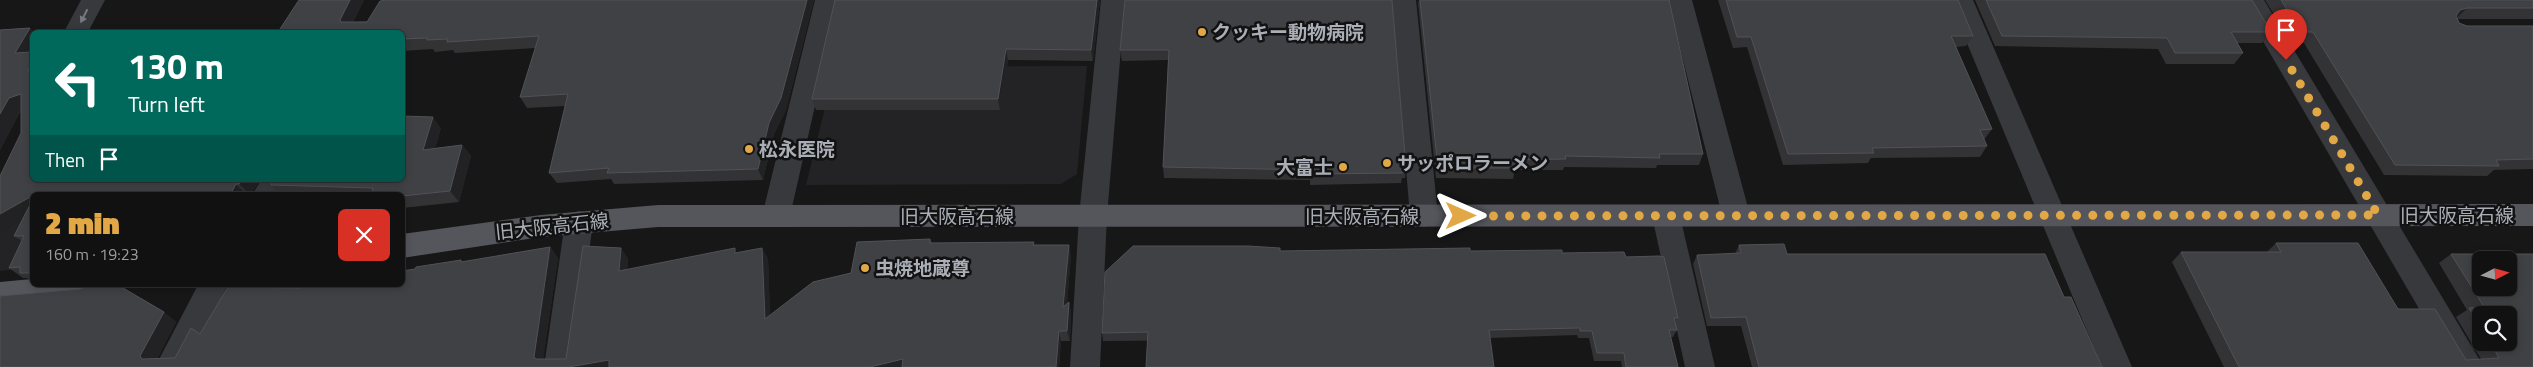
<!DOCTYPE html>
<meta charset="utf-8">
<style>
body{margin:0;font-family:"Titillium Web","Noto Sans JP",sans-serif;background:#1e1f20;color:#f1f3f6;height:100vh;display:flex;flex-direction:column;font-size:19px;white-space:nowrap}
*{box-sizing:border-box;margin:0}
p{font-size:16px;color:#9c9d9f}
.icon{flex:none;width:28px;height:28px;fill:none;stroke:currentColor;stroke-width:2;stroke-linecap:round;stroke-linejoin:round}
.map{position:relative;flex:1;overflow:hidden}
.side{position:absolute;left:30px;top:192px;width:375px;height:95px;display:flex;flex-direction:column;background:#111112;border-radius:8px;box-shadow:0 2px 8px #0003,0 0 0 1px #303132}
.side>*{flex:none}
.top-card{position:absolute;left:30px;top:30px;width:375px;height:152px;border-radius:8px;box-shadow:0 2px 8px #0003,0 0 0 1px #303132;background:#00695c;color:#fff;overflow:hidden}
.needle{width:32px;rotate:84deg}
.fabs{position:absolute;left:2472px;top:251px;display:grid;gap:10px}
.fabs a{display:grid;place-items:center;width:45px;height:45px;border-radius:8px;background:#111112;box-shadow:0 2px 8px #0003,0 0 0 1px #303132;font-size:25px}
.pin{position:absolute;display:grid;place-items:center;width:42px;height:42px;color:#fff;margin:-51px -21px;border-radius:50% 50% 50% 0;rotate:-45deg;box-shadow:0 0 5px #0007}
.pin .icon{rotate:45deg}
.me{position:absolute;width:55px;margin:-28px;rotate:90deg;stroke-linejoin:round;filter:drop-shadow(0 0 4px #0008)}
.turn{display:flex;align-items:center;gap:18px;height:105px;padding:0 15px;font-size:22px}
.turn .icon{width:65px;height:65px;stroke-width:2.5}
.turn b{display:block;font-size:35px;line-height:42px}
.then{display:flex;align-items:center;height:48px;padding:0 15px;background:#0003;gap:10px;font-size:19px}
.round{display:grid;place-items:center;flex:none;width:52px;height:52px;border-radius:8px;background:#1e1f20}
.summary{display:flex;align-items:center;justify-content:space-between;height:85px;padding:0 15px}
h1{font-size:30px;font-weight:800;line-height:38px;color:#e2a846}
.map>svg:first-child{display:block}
</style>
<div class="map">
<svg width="2533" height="367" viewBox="0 0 2533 367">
<rect width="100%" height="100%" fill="#171718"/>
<path fill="#232325" d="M1087,66L1077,174L1061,184L806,185L835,67Z
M32,195L16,269L0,271V218Z"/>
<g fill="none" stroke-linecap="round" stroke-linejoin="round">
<path fill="#38393d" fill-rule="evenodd" d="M81,0H105L88,32H64Z
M815,0H839L790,216L786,224L776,227L766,224L762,216Z
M1101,0H1125L1107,216L1100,367H1070L1079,216Z
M1392,0H1416L1438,216L1434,224L1424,227L1414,224L1410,216Z
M1668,0H1692L1750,215L1746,223L1736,226L1726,223L1722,215Z
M1949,0H1973L2132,367H2102Z
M261,180H289L280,195H252Z
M1666,205L1676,208L1680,216L1715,367H1685L1652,216L1656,208Z
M579,211L589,214L593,222L574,367H544L565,222L569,214Z"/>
<path fill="#38393d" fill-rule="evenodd" d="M2239,0H2264L2484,367H2453Z
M198,285H228L186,367H155Z"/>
<path fill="#54565c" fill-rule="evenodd" d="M2533,204V226L658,227L541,237L402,258V234L541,215L658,205Z
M32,279V285H108L103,294L93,297L0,306V282Z"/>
</g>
<path fill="#333336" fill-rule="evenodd" d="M299,0H364L353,22L814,0L786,110L774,134L763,180L614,184L611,179L557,183L549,173L565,106L527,108L520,97L535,48L455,53L453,50L435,52L433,49L402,51V32H278Z
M835,0H1100L1093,61L1008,60L1000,110H816L812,99Z
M1125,0L1406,168L1405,178H1402L1401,183L1310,185V180L1164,178L1163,167L1168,60L1122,61L1120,50Z
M1419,0H1669L1703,154L1699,165H1657L1656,168L1564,167L1563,170H1515L1513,179L1436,178L1418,3Z
M1718,0H1958L1973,36L1966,46L1956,47L1992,129L1984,140L1987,146L1980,157L1871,158L1868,163L1783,165L1747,47L1733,48Z
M1975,0H2252L2271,32L2262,43H2237L2243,53L2234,64H2166L2158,49L1995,46Z
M2265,0H2533V19H2458L2459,23L2467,26H2533V169L2494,170L2487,176L2384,175L2304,43H2292Z
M30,28L32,180H260L250,195H32V282L27,278H23L9,268L22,241L14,236L23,220L21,110L0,150V30Z
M441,128L435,148L462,145L471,156L459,202L402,208V195H280L271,185Z
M930,239L932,243L1034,242V245L1071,255L1067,304L1069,302L1071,312L1070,341H1061L1059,367H0L80,289L91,286L164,312L176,322L157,359L175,358L200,334L298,288L402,285L461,260L462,262L550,247L558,258L543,359H566L628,258L627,270L738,253L762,248L768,259L770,315L851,273Z
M2276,243L2398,309L2466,360L2481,359L2456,317L2467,310L2439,263L2451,254L2533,367H2224L2172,262L2181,252H2267ZM2481,315L2509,342H2481Z
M1739,245L1787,254L2064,297L2102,367H1752L1741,326H1707L1693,264L1697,255L1735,254Z
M1280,251H1470L1562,253L1626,257L1678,318L1675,323L1677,330L1673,337H1671L1678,367H1622L1621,361H1594L1589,338H1578L1577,335L1490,338L1103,341L1102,333Z"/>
<path fill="#222224" d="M350,0H364L348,31L349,32L340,20Z
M807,0H814L786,110L774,134L763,180L758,169L769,123Z
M1097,0H1100L1093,61L1091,50Z
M2467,8L2456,19L2449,21L2460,10Z
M30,28L35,32H32V56L15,53Z
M1006,49L1008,60L1000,110L998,99Z
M32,62V75L28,71Z
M21,94V109L0,150V114L9,98Z
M433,117L441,128L431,161L423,150Z
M462,145L471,156L459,202L450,191Z
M242,180H260L250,195L239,184Z
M236,184L247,195H230Z
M32,196V214L0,233V214Z
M1069,245L1071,255L1066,317L1063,307Z
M550,247L558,258L542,367L534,357Z
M621,248L628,258L626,282L619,271Z
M762,248L768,259L771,329L765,319Z
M1069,302L1071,312L1070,341L1067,331Z
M164,312L176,322L153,366L142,359L140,356Z
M1059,331L1061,341L1059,367H1056Z
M903,359L906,367H870Z
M609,360L615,367H569Z"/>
<path fill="#404144" stroke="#505256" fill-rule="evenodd" d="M299,0H350L340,20L341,22H367L380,1L387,0H807L781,98L769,123L758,169L607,173L609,168L549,173L568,94L520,97L539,36L447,42L448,39L427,40V38L402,39V32H278Z
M835,0H1097L1091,50L1006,49L998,99H812Z
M1125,0H1392L1406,168H1402L1403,173L1311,174V170L1163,167L1169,50H1120Z
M1420,0H1669L1703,154H1659L1660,158L1565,156L1566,159L1514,160L1515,168H1438Z
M1726,0H1958L1973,36H1951L1992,129L1980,130L1987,146L1872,148L1874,153L1788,154L1751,37H1737Z
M1986,0H2252L2271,32H2231L2243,53H2175L2167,38L2002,36Z
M2281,0H2533V8H2467L2460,10L2456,16L2459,23L2467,26H2533V159L2496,160L2499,166L2395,165L2313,32H2301Z
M30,28L15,53L32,52V62L28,71L32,70V180H242L239,184H236L230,195H36V194L32,195V196L0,214V176L21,133V94L9,98L0,114V30Z
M402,116L433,117L423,150L462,145L450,191L402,196V195H371L373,188L271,185L274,180H402Z
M32,201V273H20V267L9,268L24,236H14Z
M930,239V243L1034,242L1033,245H1069L1063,307L1069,302L1067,331H1059L1056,367H902L903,359L870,367H609V360L569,367H0V296L80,289L91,285H118L164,312L140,356L142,359L175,358L191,328L200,334L228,287L298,288L319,285H402V271L415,269L416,267L461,260V262L550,247L534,357L536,359H566L583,246L621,248L619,271L735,248V253L762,248L765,319L813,282L851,273L857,242Z
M2276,243H2358L2398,309H2435L2466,360L2499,358L2490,342H2509V315H2481V328L2469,308L2484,307L2451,254H2533V367H2239L2181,252H2281ZM2481,260H2509V288H2481Z
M1784,244L1787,254H2045L2064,297H2071L2102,367H1759L1746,317L1711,318L1697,255L1741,253L1739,245Z
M1133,246H1248L1280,248V251L1470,248V251L1562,250V253L1624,252L1626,257L1659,256L1664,257L1678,318H1674L1677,330H1669L1678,367H1626L1624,353H1597L1592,331H1580V328L1489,330L1494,367H1146L1148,332L1102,333L1105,272Z"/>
<defs><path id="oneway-solid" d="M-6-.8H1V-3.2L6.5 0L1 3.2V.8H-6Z" transform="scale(1.25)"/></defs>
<use fill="#777a80" href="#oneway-solid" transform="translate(84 16) rotate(117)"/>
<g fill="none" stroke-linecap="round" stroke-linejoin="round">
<path stroke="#e2a846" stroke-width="9" stroke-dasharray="0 16.2" d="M1461,216L2378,215L2286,60"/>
</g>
<g fill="#e2a846" stroke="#121213" stroke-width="2">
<circle cx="1202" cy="32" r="5"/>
<circle cx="749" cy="149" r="5"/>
<circle cx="1387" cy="163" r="5"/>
<circle cx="1343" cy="167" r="5"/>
<circle cx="865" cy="268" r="5"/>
</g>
<g text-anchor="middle" stroke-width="5" stroke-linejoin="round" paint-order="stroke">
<g font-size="19" font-weight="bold" fill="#aaafb7" stroke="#121213" text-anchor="start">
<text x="1212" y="39">クッキー動物病院</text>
<text x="759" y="156">松永医院</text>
<text x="1397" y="170">サッポロラーメン</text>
<text x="1333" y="174" text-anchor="end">大富士</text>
<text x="875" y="275">虫焼地蔵尊</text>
</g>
<g font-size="19" fill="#aaafb7" stroke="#121213">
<text x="2457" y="222">旧大阪高石線</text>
<text x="957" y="223">旧大阪高石線</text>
<text x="1362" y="223">旧大阪高石線</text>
<text transform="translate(552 226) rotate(-6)" y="7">旧大阪高石線</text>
</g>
</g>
</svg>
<div class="fabs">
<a><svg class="needle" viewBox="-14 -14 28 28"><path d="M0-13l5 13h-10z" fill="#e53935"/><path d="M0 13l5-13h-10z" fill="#9c9d9f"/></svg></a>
<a><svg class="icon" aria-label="search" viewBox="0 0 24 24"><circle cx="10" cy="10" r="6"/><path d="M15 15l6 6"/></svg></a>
</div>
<div class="pin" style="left:2286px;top:60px;background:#d93025"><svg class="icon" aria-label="arrive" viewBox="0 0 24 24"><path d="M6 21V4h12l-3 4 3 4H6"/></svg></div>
<svg class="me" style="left:1461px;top:216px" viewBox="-20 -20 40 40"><path d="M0-17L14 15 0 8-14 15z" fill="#e2a846" stroke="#fff" stroke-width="4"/></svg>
<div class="top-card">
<div class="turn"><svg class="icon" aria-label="left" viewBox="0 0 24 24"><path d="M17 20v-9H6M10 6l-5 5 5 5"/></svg><div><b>130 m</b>Turn left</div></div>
<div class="then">Then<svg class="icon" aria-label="arrive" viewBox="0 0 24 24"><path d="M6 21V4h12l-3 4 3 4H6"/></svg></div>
</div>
<section class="side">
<div class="summary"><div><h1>2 min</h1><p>160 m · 19:23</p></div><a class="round" style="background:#d93025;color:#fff"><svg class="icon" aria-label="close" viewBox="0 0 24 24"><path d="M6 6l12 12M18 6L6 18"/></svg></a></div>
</section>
</div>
